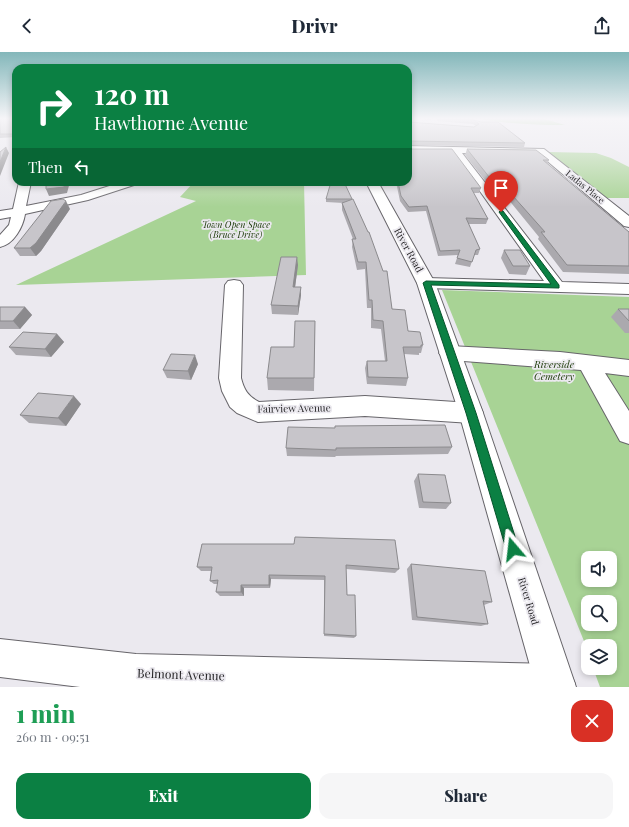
<!DOCTYPE html>
<meta charset="utf-8">
<style>
body{margin:0;font-family:"Playfair Display",serif;background:#f6f6f7;color:#1f2937;height:100vh;display:flex;flex-direction:column;font-size:15px;white-space:nowrap}
*{box-sizing:border-box;margin:0}
p{font-size:13px;color:#747a83}
.icon{flex:none;width:22px;height:22px;fill:none;stroke:currentColor;stroke-width:2;stroke-linecap:round;stroke-linejoin:round}
.map{position:relative;height:635px;overflow:hidden}
.side{display:flex;flex-direction:column;background:#fff;flex:1}
.side>*{flex:none}
.hud{position:absolute;left:12px;top:12px;width:400px;height:122px;border-radius:12px;box-shadow:0 2px 6px #0003;background:#0b8043;color:#fff;overflow:hidden}
.controls{position:absolute;left:581px;top:499px;display:grid;gap:8px}
.controls a{display:grid;place-items:center;width:36px;height:36px;border-radius:8px;background:#fff;box-shadow:0 2px 6px #0003;font-size:20px}
.pin{position:absolute;display:grid;place-items:center;width:34px;height:34px;color:#fff;margin:-41px -17px;border-radius:50% 50% 50% 0;rotate:-45deg;box-shadow:0 0 4px #0007}
.pin .icon{rotate:45deg}
.me{position:absolute;width:44px;margin:-22px;rotate:343deg;stroke-linejoin:round;filter:drop-shadow(0 0 3px #0008)}
.turn{display:flex;align-items:center;gap:14px;height:84px;padding:0 16px;font-size:18px}
.turn .icon{width:52px;height:52px;stroke-width:2.5}
.turn b{display:block;font-size:28px;line-height:34px}
.then{display:flex;align-items:center;height:38px;padding:0 16px;background:#0003;gap:8px;font-size:15px}
.round{display:grid;place-items:center;flex:none;width:42px;height:42px;border-radius:12px;background:#f6f6f7}
.summary{display:flex;align-items:center;justify-content:space-between;height:68px;padding:0 16px}
h1{font-size:24px;font-weight:800;line-height:30px;color:#1e9e55}
.cta{display:flex;gap:8px;margin-top:auto;padding:8px 16px}
.cta a{flex:1;height:46px;border-radius:12px;background:#0b8043;color:#fff;font-size:16px;font-weight:800;line-height:46px;text-align:center}
.cta a+a{background:#f6f6f7;color:#1f2937}
header{display:flex;justify-content:space-between;align-items:center;height:52px;padding:0 16px;background:#fff;font-size:18px;font-weight:800}
.map>svg:first-child{display:block}
</style>
<header><svg class="icon" aria-label="back" viewBox="0 0 24 24"><path d="M15 5l-7 7 7 7"/></svg>Drivr<svg class="icon" aria-label="share" viewBox="0 0 24 24"><path d="M12 15V3M7 8l5-5 5 5M5 13v7h14v-7"/></svg></header>
<div class="map">
<svg width="629" height="635" viewBox="0 0 629 635">
<rect width="100%" height="100%" fill="#ebe9ef"/>
<path fill="#a8d395" fill-rule="evenodd" d="M548,100L596,101L611,106L629,115V146H603Z
M194,130H304L306,223L16,233L196,149L180,145Z
M442,238L629,245V635H600L593,616H610V594H588V599ZM588,506H610V528H588ZM588,550H610V572H588Z"/>
<path fill="#97c980" d="M475,66H541L565,73C535,73 505,72 475,66Z"/>
<g fill="none" stroke-linecap="round" stroke-linejoin="round">
<defs>
<path id="minor" d="M408,94L544,97L629,164V175L624,174L539,102L462,101L562,230L629,232V242L426,236L420,235L417,231L420,227L426,226L544,229L452,100H408Z
M19,130H31L26,154L81,143L122,130H139L137,132L88,148L25,162C23,175 14,192 0,195V183L9,173L11,165L0,167V159L13,157Z
M234,228L240,229L243,233L241,326C244,338 248,344 259,350L365,344L471,351L480,354L483,361L480,368L471,371L365,364L258,370L237,361L230,355L222,339L219,326L225,233L228,229Z
M450,294L560,300L629,308V324L605,321L629,359V392L620,389L581,318L450,308L443,306L439,301L443,296Z
M0,587L136,602L555,612L569,618L575,632L574,635H80L0,625Z"/>
<path id="major" d="M366,130H378L435,231L483,361L576,635H536L459,361L417,231Z"/>
</defs>
<use href="#minor" stroke="#67656a" stroke-width="2"/>
<use href="#major" stroke="#67656a" stroke-width="2"/>
<use href="#minor" fill="#fff" fill-rule="evenodd"/>
<use href="#major" fill="#fff" fill-rule="evenodd"/>
</g>
<path fill="#aba9ae" d="M0,66H16V85L0,86Z
M408,66H431V68Z
M438,66H468L481,70L525,91L524,95L408,93V70L474,75L476,74L473,72L437,69Z
M467,97L549,108L547,112L629,180V222L563,220L538,187L539,185L503,141H495L465,103Z
M396,130H408L481,136L479,141H473L488,167L486,172H468L480,197L478,203H474L470,215L455,212L458,203L438,204L426,159L408,160L400,149Z
M326,147H352L392,257L408,279L423,293L421,301H419V303L404,302L408,326L406,334L367,332L365,316L367,309H385L381,277L371,276V256H367L365,217L357,218L352,195L353,187L342,158V151H344L326,150Z
M70,157L41,199L36,204H20L14,196Z
M504,198L530,214L526,223L509,222L501,206Z
M298,213L295,235L301,243L298,263L272,262L271,253Z
M0,255H25L32,263L20,277H0Z
M618,257H629V281H625L611,265Z
M315,269L314,339L268,338L267,326L294,295Z
M57,282L64,290L51,305L16,303L9,295Z
M198,312L191,328L167,326L163,318Z
M81,352L66,374L29,371L20,363Z
M452,395L448,402L336,404L335,405L287,404L286,396Z
M418,422L451,451L446,457L419,456L414,429Z
M202,492L399,517L395,521L346,517L347,543L356,584L354,586L324,584V528L271,527L270,536H244V544H220L216,540L218,532H214L210,529L211,519H201L197,515Z
M411,512L492,550L484,553L488,572L481,574L412,568L407,517Z"/>
<path fill="#8b8a8d" d="M6,95L9,101L0,124V110Z
M65,130H70L67,141L49,144L46,137Z
M66,149L70,157L41,199L36,204L30,196Z
M297,205L298,213L294,243L293,235Z
M301,235V243L298,263V254Z
M25,255L32,263L20,277L13,269Z
M57,282L64,290L51,305L45,297Z
M195,303L198,312L191,328L188,319Z
M74,344L81,352L66,374L58,366Z
M269,523L271,527L270,536L269,533Z
M241,533L244,536V544L241,540Z"/>
<path fill="#c7c5ca" stroke="#8b8a8d" d="M0,66H16V82H0Z
M448,66H468L481,70H498L525,91L408,89V70L474,75L479,72L474,68Z
M6,95L0,110V100Z
M408,97H452L481,136H471L488,167L466,166L480,197L476,198L472,210L457,206L460,198L440,199L427,154L409,155L401,144L398,130H408Z
M467,97L536,98L549,108H543L629,180V214L567,213L541,180H545L505,135H497Z
M46,130H65L64,135L46,137Z
M331,130H344L352,147H326Z
M63,147L66,149L36,191L30,196H14L51,149Z
M353,147L368,180H369L383,219H387L392,257L405,258L408,279L420,280L423,293H421V295H403L408,326L368,325L367,309H387L383,269L373,268L372,248H369L366,210H358L352,187H356L342,151Z
M504,198H520L530,214H513Z
M281,205H297L293,235H301L298,254L271,253Z
M0,255H25L13,269H0Z
M618,257H629V269Z
M295,269H315L314,326H267L271,295H294Z
M23,280L57,282L45,297L9,295Z
M171,302L195,303L188,319L163,318Z
M38,341L74,344L58,366L20,363Z
M445,373L452,395L336,396V398L286,396L288,375L335,376V374Z
M418,422L445,423L451,451L423,450Z
M295,485L395,488L399,517L346,513L347,543H355L356,584L324,582L325,524L269,523V533H241V540H216L218,528L210,529L212,515H197L202,492H294Z
M411,512L485,519L492,550L483,549L488,572L417,565Z"/>
<linearGradient id="sky" x2="0" y2="1"><stop stop-color="#83b7ba"/><stop offset="0.43" stop-color="#f6f5f8"/><stop offset="1" stop-color="#f6f5f8" stop-opacity="0"/></linearGradient>
<rect width="629" height="155" fill="url(#sky)"/>
<path fill="#0b8043" stroke="#07532c" d="M501,158L503,159L559,233V236L431,233L476,361L519,497L518,501L513,503L508,501L506,497L466,361L423,231L426,229L551,232L499,160Z"/>
<g text-anchor="middle" stroke-width="3.5" stroke-linejoin="round" paint-order="stroke">
<g font-size="9" fill="#272628" stroke="#ebe9ef">
<text transform="translate(585 135) rotate(39)" y="3">Ladas Place</text>
</g>
<g font-size="9" font-style="italic" fill="#183704" stroke="#ebe9ef">
<text x="236" y="176">Town Open Space<tspan x="236" dy="10">(Bruce Drive)</tspan></text>
</g>
<g font-size="10" fill="#272628" stroke="#ebe9ef">
<text transform="translate(409 198) rotate(61)" y="4">River Road</text>
<text transform="translate(294 356) rotate(-1)" y="4">Fairview Avenue</text>
<text transform="translate(529 549) rotate(73)" y="4">River Road</text>
</g>
<g font-size="10" font-style="italic" fill="#183704" stroke="#ebe9ef">
<text x="554" y="316">Riverside<tspan x="554" dy="12">Cemetery</tspan></text>
</g>
<g font-size="12" fill="#272628" stroke="#ebe9ef">
<text transform="translate(181 623) rotate(2)" y="4">Belmont Avenue</text>
</g>
</g>
</svg>
<div class="controls">
<a><svg class="icon" aria-label="sound" viewBox="0 0 24 24"><path d="M4 9h4l5-4v14l-5-4H4zM17 9q2 3 0 6"/></svg></a>
<a><svg class="icon" aria-label="search" viewBox="0 0 24 24"><circle cx="10" cy="10" r="6"/><path d="M15 15l6 6"/></svg></a>
<a><svg class="icon" aria-label="layers" viewBox="0 0 24 24"><path d="M12 4l9 5-9 5-9-5zM3 14l9 5 9-5"/></svg></a>
</div>
<div class="pin" style="left:501px;top:160px;background:#d93025"><svg class="icon" aria-label="arrive" viewBox="0 0 24 24"><path d="M6 21V4h12l-3 4 3 4H6"/></svg></div>
<svg class="me" style="left:513px;top:497px" viewBox="-20 -20 40 40"><path d="M0-17L14 15 0 8-14 15z" fill="#0b8043" stroke="#fff" stroke-width="4"/></svg>
<div class="hud">
<div class="turn"><svg class="icon" aria-label="right" viewBox="0 0 24 24"><path d="M7 20v-9h11M14 6l5 5-5 5"/></svg><div><b>120 m</b>Hawthorne Avenue</div></div>
<div class="then">Then<svg class="icon" aria-label="left" viewBox="0 0 24 24"><path d="M17 20v-9H6M10 6l-5 5 5 5"/></svg></div>
</div>
</div>
<section class="side">
<div class="summary"><div><h1>1 min</h1><p>260 m · 09:51</p></div><a class="round" style="background:#d93025;color:#fff"><svg class="icon" aria-label="close" viewBox="0 0 24 24"><path d="M6 6l12 12M18 6L6 18"/></svg></a></div>
<div class="cta"><a>Exit</a><a>Share</a></div>
</section>
